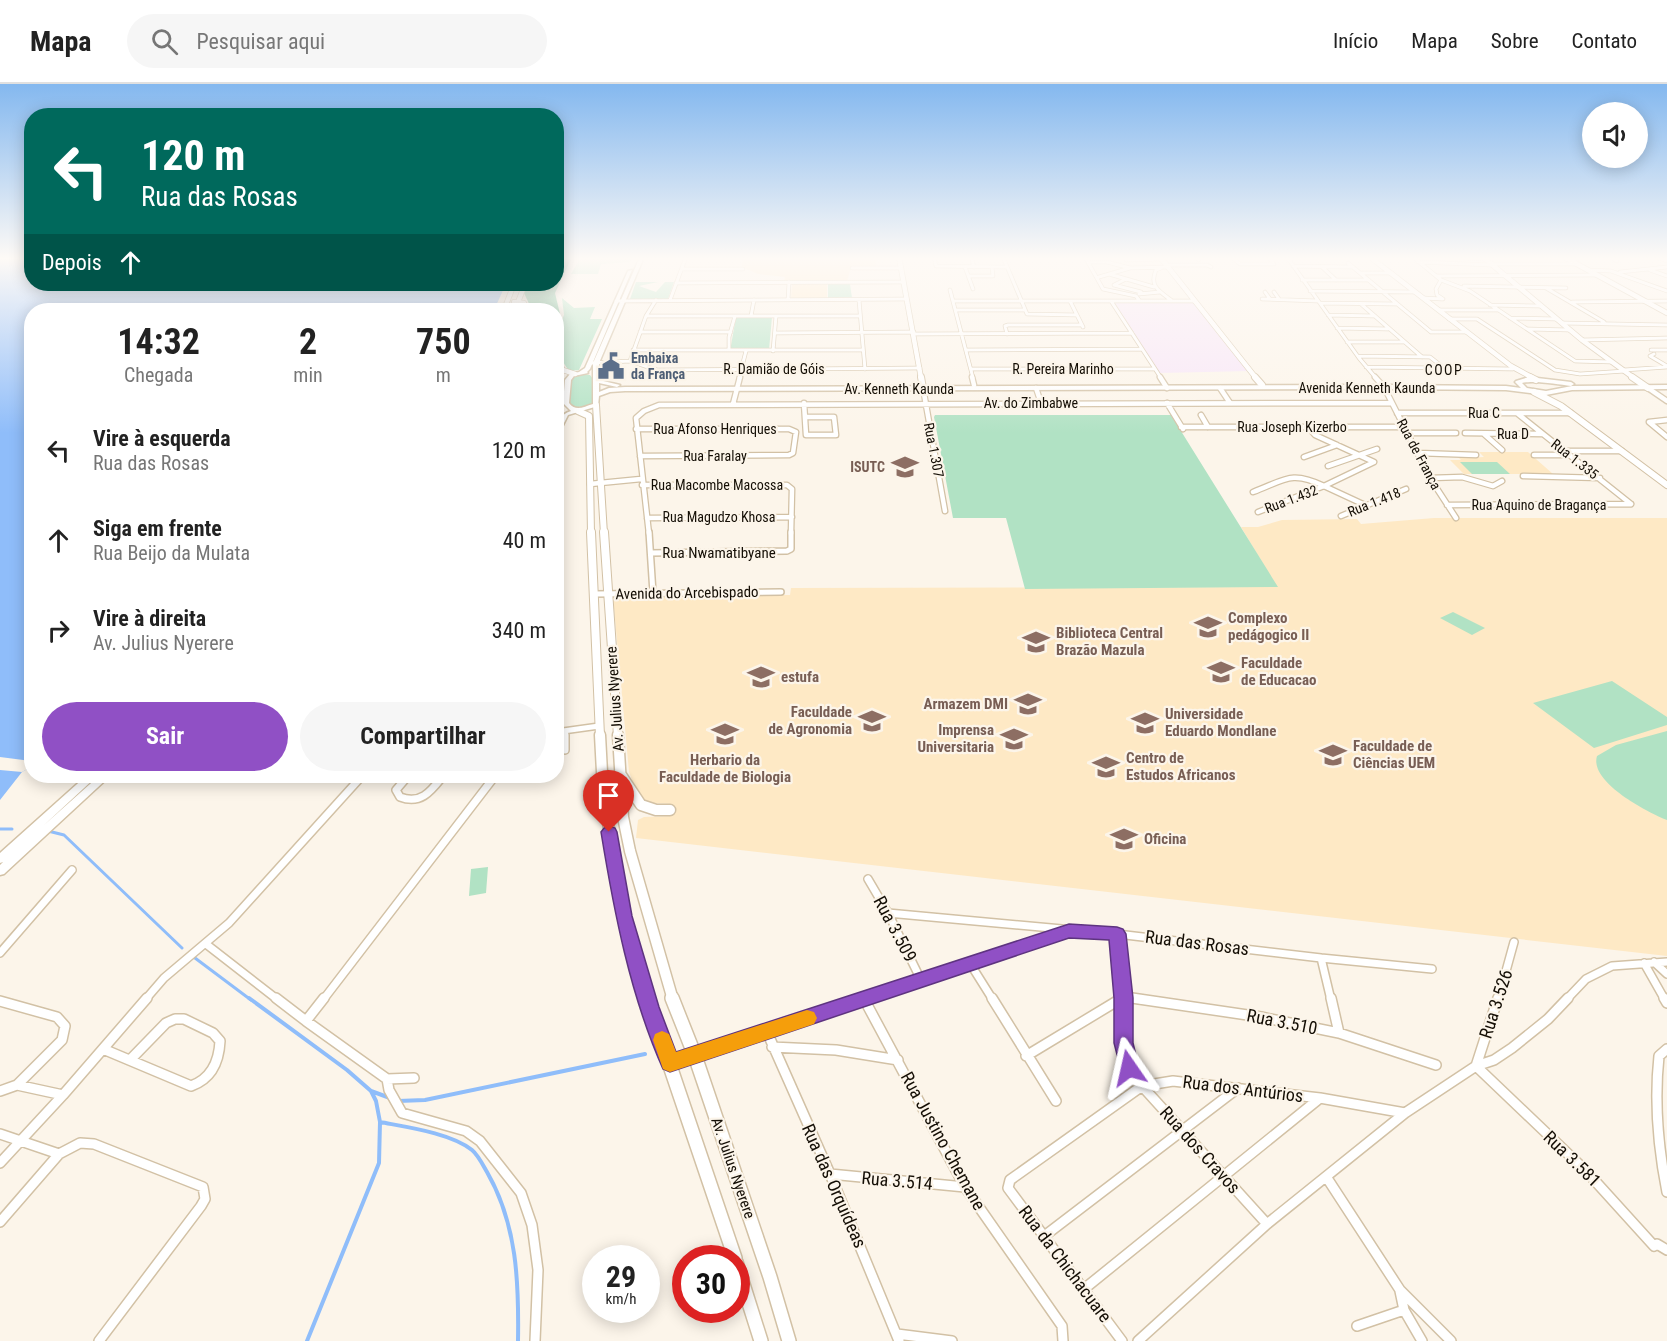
<!DOCTYPE html>
<html lang="pt">
<meta charset="utf-8">
<style>
body{margin:0;font-family:"Roboto Condensed",sans-serif;background:#f6f6f6;color:#222;height:100vh;display:flex;flex-direction:column;font-size:22px;white-space:nowrap}
*{box-sizing:border-box;margin:0}
p{font-size:20px;color:#767676}
.icon{flex:none;width:33px;height:33px;fill:none;stroke:currentColor;stroke-width:2;stroke-linecap:round;stroke-linejoin:round}
.map{position:relative;flex:1;overflow:hidden}
.details{position:absolute;left:24px;top:219px;width:540px;height:480px;display:flex;flex-direction:column;background:#fff;border-radius:24px;box-shadow:0 3px 15px #0003}
.details>*{flex:none}
.banner{position:absolute;left:24px;top:24px;width:540px;height:183px;border-radius:24px;box-shadow:0 3px 15px #0003;background:#00695c;color:#fff;overflow:hidden}
.tools{position:absolute;left:1582px;top:18px;display:grid;gap:12px}
.tools a{display:grid;place-items:center;width:66px;height:66px;border-radius:50%;background:#fff;box-shadow:0 3px 15px #0003;font-size:30px}
.speed{position:absolute;left:582px;top:1161px;display:flex;gap:12px;font-size:30px;font-weight:700;text-align:center}
.speed>*{display:grid;place-content:center;width:78px;height:78px;border-radius:50%;background:#fff;box-shadow:0 3px 15px #0003;line-height:1}
.speed small{font-size:15px;font-weight:400}
.speed .limit{border:9px solid #d22;background:#fff;color:#111}
.pin{position:absolute;display:grid;place-items:center;width:51px;height:51px;color:#fff;margin:-62px -26px;border-radius:50% 50% 50% 0;rotate:-45deg;box-shadow:0 0 6px #0007}
.pin .icon{rotate:45deg}
.me{position:absolute;width:66px;margin:-33px;rotate:349deg;stroke-linejoin:round;filter:drop-shadow(0 0 4px #0008)}
.turn{display:flex;align-items:center;gap:21px;height:126px;padding:0 18px;font-size:27px}
.turn .icon{width:78px;height:78px;stroke-width:2.5}
.turn b{display:block;font-size:42px;line-height:51px}
.then{display:flex;align-items:center;height:57px;padding:0 18px;background:#0003;gap:12px;font-size:22px}
.eta{display:flex;justify-content:space-evenly;align-items:center;height:102px;text-align:center}
.eta b{font-size:36px;font-weight:700;line-height:42px}
.cta{display:flex;gap:12px;margin-top:auto;padding:12px 18px}
.cta a{flex:1;height:69px;border-radius:36px;background:#9050c5;color:#fff;font-size:24px;font-weight:700;line-height:69px;text-align:center}
.cta a+a{background:#f6f6f6;color:#222}
ul{padding:0;list-style:none}
li{display:flex;align-items:center;gap:18px;height:90px;padding:0 18px}
li div{flex:1}
li b{display:block;font-size:22px}
li em{font-style:normal}
header{display:flex;align-items:center;gap:36px;box-sizing:border-box;height:84px;padding:0 30px;background:#fff;border-bottom:2px solid #e0e0e0}
header strong{font-size:28px}
nav{display:flex;gap:33px;margin-inline-start:auto;font-size:21px}
.search{width:420px;height:54px;background:#f6f6f6;display:flex;align-items:center;gap:15px;box-sizing:border-box;padding:0 21px;border-radius:33px;color:#767676;font-size:22px}
.map>svg:first-child{display:block}
</style>
<header>
<strong>Mapa</strong>
<div class="search"><svg class="icon" aria-label="search" viewBox="0 0 24 24"><circle cx="10" cy="10" r="6"/><path d="M15 15l6 6"/></svg>Pesquisar aqui</div>
<nav><a>Início</a><a>Mapa</a><a>Sobre</a><a>Contato</a></nav>
</header>
<div class="map">
<svg width="1667" height="1257" viewBox="0 0 1667 1257">
<rect width="100%" height="100%" fill="#fcf5ea"/>
<path fill="#fee9c5" d="M743,173H875L876,184H851L847,197H784L785,193L758,190L742,183Z
M792,199H827V215H791Z
M1479,368H1528L1553,390H1464L1450,376H1461L1459,374L1484,373Z
M1434,434H1667V872L636,754L638,736L644,733L670,732V720L647,719L638,713L629,688L613,513L790,511L791,504L1277,503L1241,443H1258L1282,436L1357,435L1361,440Z"/>
<path fill="#f7e6f8" d="M1195,217L1251,287L1159,289L1114,218Z"/>
<path fill="#b1e2c4" d="M581,173H632L630,178L601,180L598,190H571Z
M636,198H658L639,202L656,208L665,198H674L668,215H630Z
M828,200H850L852,214H828Z
M562,214L574,224L595,223L590,235H602L579,286L569,287L557,269L556,249L564,231Z
M736,233H772L769,266L730,267Z
M579,290L590,291L593,295V320L579,325L570,322V296Z
M935,331H1171L1278,503L1025,505L1006,434H953L934,333Z
M1460,378H1497L1510,390H1472Z
M1453,528L1485,544L1472,551L1440,534Z
M1612,597L1667,633V641L1594,664L1533,619Z
M1667,647V736C1647,728 1589,698 1597,672L1616,661Z
M488,783L486,809L469,812L471,785Z"/>
<path fill="#7bc89c" d="M557,173H572L555,209L560,230L557,239L556,226H532L524,209L527,200H556Z"/>
<path fill="#8fbdfa" d="M0,173H31L32,200H503L505,202L494,226H32L31,683L22,688L0,716Z"/>
<path fill="#fcf5ea" d="M0,673L31,677V683L22,688L0,686Z"/>
<g fill="none" stroke-linecap="round" stroke-linejoin="round">
<path stroke="#8fbdfa" stroke-width="3" d="M0,745H12
M48,747L64,751L182,864
M195,874L251,916"/>
<path stroke="#8fbdfa" stroke-width="4" d="M249,914L347,986L371,1007L390,1014
M398,1017L425,1016L645,970
M380,1038C406,1043 451,1049 472,1066C478,1071 483,1081 487,1088C517,1140 519,1198 518,1257
M307,1257L379,1079L380,1038L376,1017L371,1007"/>
<defs>
<path id="street-far4" d="M934,173L936,182L1006,183
M971,173L974,183
M1003,173L1027,230L1077,231
M1085,173L1103,205L1136,212L1139,216
M1196,173L1199,176
M1232,173L1240,180H1274L1268,173
M1287,173L1359,274L1376,294
M1413,173L1441,196L1470,207L1575,277L1612,278
M1453,173L1484,175
M1610,173L1617,177
M1656,173L1667,177
M1567,175L1588,173
M1126,176L1162,175
M1088,178H1107L1130,184L1168,183
M1418,178L1491,181
M1348,179L1431,248H1467
M1491,180H1577
M1166,181H1207L1211,183
M1293,182L1352,183
M965,183L973,205
M1322,183L1336,196
M852,184H901
M1161,184L1156,186C1149,202 1159,207 1171,216
M682,185H743
M1587,186L1611,187L1667,207
M1650,186L1667,192
M1620,188L1667,183
M1360,189H1392
M1109,190L1154,203
M969,192H993L992,183
M1437,192L1596,191
M1099,193L1130,184
M1126,195L1114,201L1141,208
M1302,196H1368
M1441,196L1436,205L1437,211L1443,215
M676,199L904,198
M1464,202L1566,204
M1546,204L1604,238
M950,206L973,294
M1310,207L1415,208
M1265,208L1270,215
M1274,208L1279,215
M1139,210L1160,208
M1423,214L1442,215
M1262,215L1318,217
M670,216L686,173
M788,216L789,198
M859,216L865,285
M616,217L907,215
M954,217H1195
M1070,217L1083,243
M1111,217L1161,294
M1572,218L1667,217
M1320,219L1396,220
M1361,220L1422,273
M1490,221L1541,222
M957,226H1025
M1439,226H1497
M1328,231L1374,232
M646,232H860
M751,232L754,216
M1510,234L1557,235
M1449,235H1477L1555,286L1580,290L1625,287
M1562,239L1667,241
M1337,244L1388,245
M1528,245L1570,246
M640,248H731
M775,249L914,248
M914,250L1132,249
M1007,250L1005,242L1008,241H1082
M1582,256L1667,254
M1347,258H1404
M633,266H862
M729,266V253L735,232
M966,266L1142,265
M1651,266H1667
M773,267L776,232
M1654,270L1650,272L1667,282
M1358,272L1430,273L1444,284
M630,277L646,232L656,216
M592,279L630,277L657,286L920,284
M1366,283L1513,285
M972,285H1155
M1624,286L1667,283
M739,294L746,267"/>
<path id="street-far3" d="M972,293L974,301
M1160,293L1167,304
M1375,293L1384,303L1430,394L1456,434
M923,304L945,427
M1036,304L1041,319
M1220,304L1230,319
M1648,304L1667,317
M804,319L806,351H836L834,333H805
M1167,319L1183,345
M733,320L740,293
M1397,329H1571
M1518,330L1631,420
M1201,331L1208,343
M1667,336L1649,338L1667,353
M1307,342L1315,351L1374,378L1324,402L1365,421
M1181,343H1403
M636,345H789L796,348L793,369L789,371L640,372
M1406,349H1456
M1465,349L1542,350
M1484,350L1502,366
M1564,367H1622
M1418,369L1476,371
M1534,371H1568
M1304,373L1337,361
M1328,382L1377,365
M1523,392L1600,394
M1430,394L1462,393L1493,402L1502,397
M590,400L641,395
M642,401H787L792,405L791,450
M1253,408C1285,396 1291,386 1324,402
M1447,421L1631,420
M1258,428L1324,402
M1341,432L1406,405
M647,434L792,433
M649,450L636,334L644,327L659,321L1391,319"/>
<path id="street-far2" d="M649,448L653,509
M651,469L787,467L791,465V448
M594,510L781,508
M565,647V652
M556,648L599,642"/>
<path id="street-far1" d="M565,651V666
M408,692L396,706L400,713C421,721 431,707 443,692
M868,795L888,829L921,896
M888,829L1117,850L1321,874L1331,916
M1117,850L1124,916
M206,860L278,916
M0,869L72,786
M1321,874L1432,885
M1654,878L1667,890
M1644,879L1665,916
M971,881L993,916
M145,916L164,894L229,839L362,692
M323,916L495,692
M861,916L1065,848
M1120,916L1124,913L1142,916
M1498,916L1514,858
M1566,916L1586,895L1612,882L1667,878"/>
<path id="street" d="M276,914L306,937L324,914
M992,914L1056,1017
M1124,914C1123,951 1119,971 1142,1002L1267,1140
M1132,914L1261,933L1339,949L1436,981
M1331,914L1339,949
M1498,914L1476,982L1586,1087L1654,1162L1657,1160L1667,1166
M1664,914L1667,919
M864,915L965,1103L1062,1242L1063,1257
M0,917L57,933L65,942L62,956L17,1001L63,1011
M306,937L387,995L414,994
M767,948L830,1090L899,1257
M772,963L836,966L898,976
M103,965L191,1002C211,995 219,978 220,957L213,949L184,935H175L166,939L130,976
M1667,965L1659,972C1654,1018 1658,1063 1667,1108
M1026,972L1122,914
M670,979L866,914
M387,995L389,1006L402,1029L466,1047L480,1057L521,1109L532,1141L538,1186L535,1257
M0,1007L17,1001
M0,1050L59,1070L0,1138
M59,1070L80,1059L94,1060L203,1103L205,1115L201,1122L99,1257
M0,1079L63,1011L147,914
M830,1090L965,1103
M1327,1094L1400,1206L1451,1257
M1043,1153L1238,1004
M1084,1205L1320,1014
M1400,1207L1404,1226L1422,1257
M1357,1242L1404,1226
M897,1250L952,1257
M1122,1257L1008,1104L1010,1096L1142,1002L1173,997L1320,1014L1405,1029
M1138,1257L1267,1140L1405,1029L1476,982L1494,976L1512,964L1548,935L1568,914"/>
<path id="secondary-far4" d="M899,173L921,294
M1160,173L1256,294
M1370,173L1511,282L1533,294
M1483,173L1582,256L1634,294
M1564,173L1667,229
M514,218L524,219L526,226
M504,226L514,200
M515,226L525,200
M556,275L563,286L575,290"/>
<path id="secondary-far3" d="M921,293L923,304
M1255,293L1262,301
M1530,293L1536,296
M1632,293L1648,304
M1534,308L1561,322L1667,401
M596,321L604,450
M578,327L589,332L591,450"/>
<path id="secondary-far2" d="M591,448L600,652
M604,448L618,652"/>
<path id="secondary-far1" d="M600,651L603,707L621,821L648,916
M618,651L623,733L630,767L673,916
M621,691L641,721L656,726H670"/>
<path id="secondary" d="M647,914L735,1174
M672,914L695,972L770,1193L789,1257
M736,1178L761,1257"/>
<path id="primary" d="M640,173H644L599,279V296L620,301L617,303L599,299V308L609,304L625,303L1384,301L1506,302L1521,304L1515,298L1516,297L1529,293L1571,298L1574,300L1571,302C1558,300 1533,296 1522,299L1527,304L1546,307L1572,302L1667,301V305L1572,306L1546,311L1506,306L1384,305L625,307L610,308L599,312L598,322L568,331L559,349L556,351C556,340 560,330 571,327L563,319L565,296L570,290L579,288L585,284L628,187L632,186L590,285L587,288L588,289L574,292L571,296L569,319C576,328 583,323 593,320V279Z
M86,692H97L43,742L99,692H110L4,790L0,791V781L3,778L0,779V769Z"/>
</defs>
<use href="#street-far4" stroke="#d2c1a5" stroke-width="4.5"/>
<use href="#street-far3" stroke="#d2c1a5" stroke-width="7"/>
<use href="#street-far2" stroke="#d2c1a5" stroke-width="8"/>
<use href="#street-far1" stroke="#d2c1a5" stroke-width="10"/>
<use href="#street" stroke="#d2c1a5" stroke-width="12"/>
<use href="#secondary-far4" stroke="#d2c1a5" stroke-width="6"/>
<use href="#secondary-far3" stroke="#d2c1a5" stroke-width="8"/>
<use href="#secondary-far2" stroke="#d2c1a5" stroke-width="10"/>
<use href="#secondary-far1" stroke="#d2c1a5" stroke-width="13"/>
<use href="#secondary" stroke="#d2c1a5" stroke-width="16"/>
<use href="#primary" stroke="#d2c1a5" stroke-width="3"/>
<use href="#street-far4" stroke="#fff" stroke-width="3"/>
<use href="#street-far3" stroke="#fff" stroke-width="4.5"/>
<use href="#street-far2" stroke="#fff" stroke-width="5"/>
<use href="#street-far1" stroke="#fff" stroke-width="7"/>
<use href="#street" stroke="#fff" stroke-width="9"/>
<use href="#secondary-far4" stroke="#fff" stroke-width="4.5"/>
<use href="#secondary-far3" stroke="#fff" stroke-width="6"/>
<use href="#secondary-far2" stroke="#fff" stroke-width="8"/>
<use href="#secondary-far1" stroke="#fff" stroke-width="10"/>
<use href="#secondary" stroke="#fff" stroke-width="13"/>
<use href="#primary" fill="#fff" fill-rule="evenodd"/>
</g>
<linearGradient id="sky" x2="0" y2="1"><stop stop-color="#84b8ef"/><stop offset="0.5" stop-color="#fefaf6"/><stop offset="1" stop-color="#fefaf6" stop-opacity="0"/></linearGradient>
<rect width="1667" height="349" fill="url(#sky)"/>
<path fill="#9050c5" stroke="#5e3480" stroke-width="1.5" d="M609,742L615,744L617,748L632,832L659,923L676,968L1069,840L1117,843L1123,845L1126,850L1133,914V959L1139,984L1136,990L1129,993L1122,990L1114,959V914L1109,856L1069,854L670,988L663,985C630,911 614,828 601,748L604,744Z"/>
<path fill="#f59e0b" d="M807,926L814,928L817,934L814,940L670,988L663,985L653,956L655,950L662,947L669,950L676,968Z"/>
<defs>
<symbol id="civic-bare" viewBox="-9 -9 18 18"><path d="M-.6-6.5H3V-4.5H.6V-3L4-1V1h2V6H-6V1h2V-1L-.6-3ZM-1.2 2.5V6h2.4V2.5Z" fill="#5c6f8a" stroke="#fcf5ea" stroke-width="2.5" paint-order="stroke"/></symbol>
<symbol id="university-bare" viewBox="-9 -9 18 18"><path d="M0-5L7-2L0 1L-7-2ZM-4 1L0 2.5L4 1V4Q0 6-4 4Z" fill="#8d6e63" stroke="#fcf5ea" stroke-width="2.5" paint-order="stroke"/></symbol>
</defs>
<g fill-rule="evenodd">
<use href="#civic-bare" x="592" y="263" width="38" height="38"/>
<use href="#university-bare" x="886" y="364" width="38" height="38"/>
<use href="#university-bare" x="1189" y="524" width="38" height="38"/>
<use href="#university-bare" x="1017" y="539" width="38" height="38"/>
<use href="#university-bare" x="1202" y="569" width="38" height="38"/>
<use href="#university-bare" x="742" y="574" width="38" height="38"/>
<use href="#university-bare" x="1009" y="601" width="38" height="38"/>
<use href="#university-bare" x="853" y="618" width="38" height="38"/>
<use href="#university-bare" x="1126" y="620" width="38" height="38"/>
<use href="#university-bare" x="706" y="631" width="38" height="38"/>
<use href="#university-bare" x="995" y="636" width="38" height="38"/>
<use href="#university-bare" x="1314" y="652" width="38" height="38"/>
<use href="#university-bare" x="1087" y="664" width="38" height="38"/>
<use href="#university-bare" x="1105" y="736" width="38" height="38"/>
</g>
<g text-anchor="middle" stroke-width="4.5" stroke-linejoin="round" paint-order="stroke">
<g font-size="14" font-weight="bold" fill="#4e5e75" stroke="#fcf5ea" text-anchor="start">
<text x="631" y="279">Embaixa<tspan x="631" dy="16">da França</tspan></text>
</g>
<g font-size="14" fill="#140e05" stroke="#fcf5ea">
<text x="774" y="290">R. Damião de Góis</text>
<text x="1063" y="290">R. Pereira Marinho</text>
<text x="1367" y="309">Avenida Kenneth Kaunda</text>
<text x="899" y="310">Av. Kenneth Kaunda</text>
<text x="1031" y="324">Av. do Zimbabwe</text>
<text x="1484" y="334">Rua C</text>
<text x="1292" y="348">Rua Joseph Kizerbo</text>
<text x="715" y="350">Rua Afonso Henriques</text>
<text x="1513" y="355">Rua D</text>
<text transform="translate(934 366) rotate(79)" y="5">Rua 1.307</text>
<text transform="translate(1419 370) rotate(62)" y="5">Rua de França</text>
<text x="715" y="377">Rua Faralay</text>
<text transform="translate(1575 375) rotate(38)" y="5">Rua 1.335</text>
<text x="717" y="406">Rua Macombe Macossa</text>
<text transform="translate(1291 415) rotate(-21)" y="5">Rua 1.432</text>
<text transform="translate(1374 418) rotate(-22)" y="5">Rua 1.418</text>
<text x="1539" y="426">Rua Aquino de Bragança</text>
<text x="719" y="438">Rua Magudzo Khosa</text>
</g>
<g font-size="14" letter-spacing="1.5" fill="#140e05" stroke="#fcf5ea">
<text x="1444" y="291">COOP</text>
</g>
<g font-size="14" font-weight="bold" fill="#785e54" stroke="#fcf5ea" text-anchor="end">
<text x="885" y="388">ISUTC</text>
</g>
<g font-size="15" fill="#140e05" stroke="#fcf5ea">
<text x="719" y="474">Rua Nwamatibyane</text>
<text transform="translate(687 509) rotate(-1)" y="5">Avenida do Arcebispado</text>
<text transform="translate(615 615) rotate(-94)" y="5">Av. Julius Nyerere</text>
<text transform="translate(733 1084) rotate(71)" y="5">Av. Julius Nyerere</text>
</g>
<g font-size="15" font-weight="bold" fill="#785e54" stroke="#fcf5ea" text-anchor="start">
<text x="1228" y="539">Complexo<tspan x="1228" dy="17">pedágogico II</tspan></text>
<text x="1056" y="554">Biblioteca Central<tspan x="1056" dy="17">Brazão Mazula</tspan></text>
<text x="1241" y="584">Faculdade<tspan x="1241" dy="17">de Educacao</tspan></text>
<text x="781" y="598">estufa</text>
<text x="1008" y="625" text-anchor="end">Armazem DMI</text>
<text x="852" y="633" text-anchor="end">Faculdade<tspan x="852" dy="17">de Agronomia</tspan></text>
<text x="1165" y="635">Universidade<tspan x="1165" dy="17">Eduardo Mondlane</tspan></text>
<text x="994" y="651" text-anchor="end">Imprensa<tspan x="994" dy="17">Universitaria</tspan></text>
<text x="1353" y="667">Faculdade de<tspan x="1353" dy="17">Ciências UEM</tspan></text>
<text x="1126" y="679">Centro de<tspan x="1126" dy="17">Estudos Africanos</tspan></text>
<text x="725" y="681" text-anchor="middle">Herbario da<tspan x="725" dy="17">Faculdade de Biologia</tspan></text>
<text x="1144" y="760">Oficina</text>
</g>
<g font-size="18" fill="#140e05" stroke="#fcf5ea">
<text transform="translate(895 845) rotate(62)" y="6">Rua 3.509</text>
<text transform="translate(1197 859) rotate(7)" y="6">Rua das Rosas</text>
<text transform="translate(1496 920) rotate(-72)" y="6">Rua 3.526</text>
<text transform="translate(1282 938) rotate(11)" y="6">Rua 3.510</text>
<text transform="translate(1243 1005) rotate(7)" y="6">Rua dos Antúrios</text>
<text transform="translate(943 1057) rotate(61)" y="6">Rua Justino Chemane</text>
<text transform="translate(1200 1066) rotate(48)" y="6">Rua dos Cravos</text>
<text transform="translate(1572 1075) rotate(44)" y="6">Rua 3.581</text>
<text transform="translate(897 1097) rotate(5)" y="6">Rua 3.514</text>
<text transform="translate(834 1102) rotate(66)" y="6">Rua das Orquídeas</text>
<text transform="translate(1065 1180) rotate(53)" y="6">Rua da Chichacuare</text>
</g>
</g>
</svg>
<div class="tools">
<a><svg class="icon" aria-label="sound" viewBox="0 0 24 24"><path d="M4 9h4l5-4v14l-5-4H4zM17 9q2 3 0 6"/></svg></a>
</div>
<div class="speed"><div>29<small>km/h</small></div><div class="limit">30</div></div>
<div class="pin" style="left:609px;top:748px;background:#d93025"><svg class="icon" aria-label="arrive" viewBox="0 0 24 24"><path d="M6 21V4h12l-3 4 3 4H6"/></svg></div>
<svg class="me" style="left:1129px;top:984px" viewBox="-20 -20 40 40"><path d="M0-17L14 15 0 8-14 15z" fill="#9050c5" stroke="#fff" stroke-width="4"/></svg>
<div class="banner">
<div class="turn"><svg class="icon" aria-label="left" viewBox="0 0 24 24"><path d="M17 20v-9H6M10 6l-5 5 5 5"/></svg><div><b>120 m</b>Rua das Rosas</div></div>
<div class="then">Depois<svg class="icon" aria-label="ahead" viewBox="0 0 24 24"><path d="M12 20V5M6 11l6-6 6 6"/></svg></div>
</div>
<section class="details">
<div class="eta">
<div><b>14:32</b><p>Chegada</p></div>
<div><b>2</b><p>min</p></div>
<div><b>750</b><p>m</p></div>
</div>
<ul>
<li><svg class="icon" aria-label="left" viewBox="0 0 24 24"><path d="M17 20v-9H6M10 6l-5 5 5 5"/></svg><div><b>Vire à esquerda</b><p>Rua das Rosas</p></div><em>120 m</em></li>
<li><svg class="icon" aria-label="ahead" viewBox="0 0 24 24"><path d="M12 20V5M6 11l6-6 6 6"/></svg><div><b>Siga em frente</b><p>Rua Beijo da Mulata</p></div><em>40 m</em></li>
<li><svg class="icon" aria-label="right" viewBox="0 0 24 24"><path d="M7 20v-9h11M14 6l5 5-5 5"/></svg><div><b>Vire à direita</b><p>Av. Julius Nyerere</p></div><em>340 m</em></li>
</ul>
<div class="cta"><a>Sair</a><a>Compartilhar</a></div>
</section>
</div>
